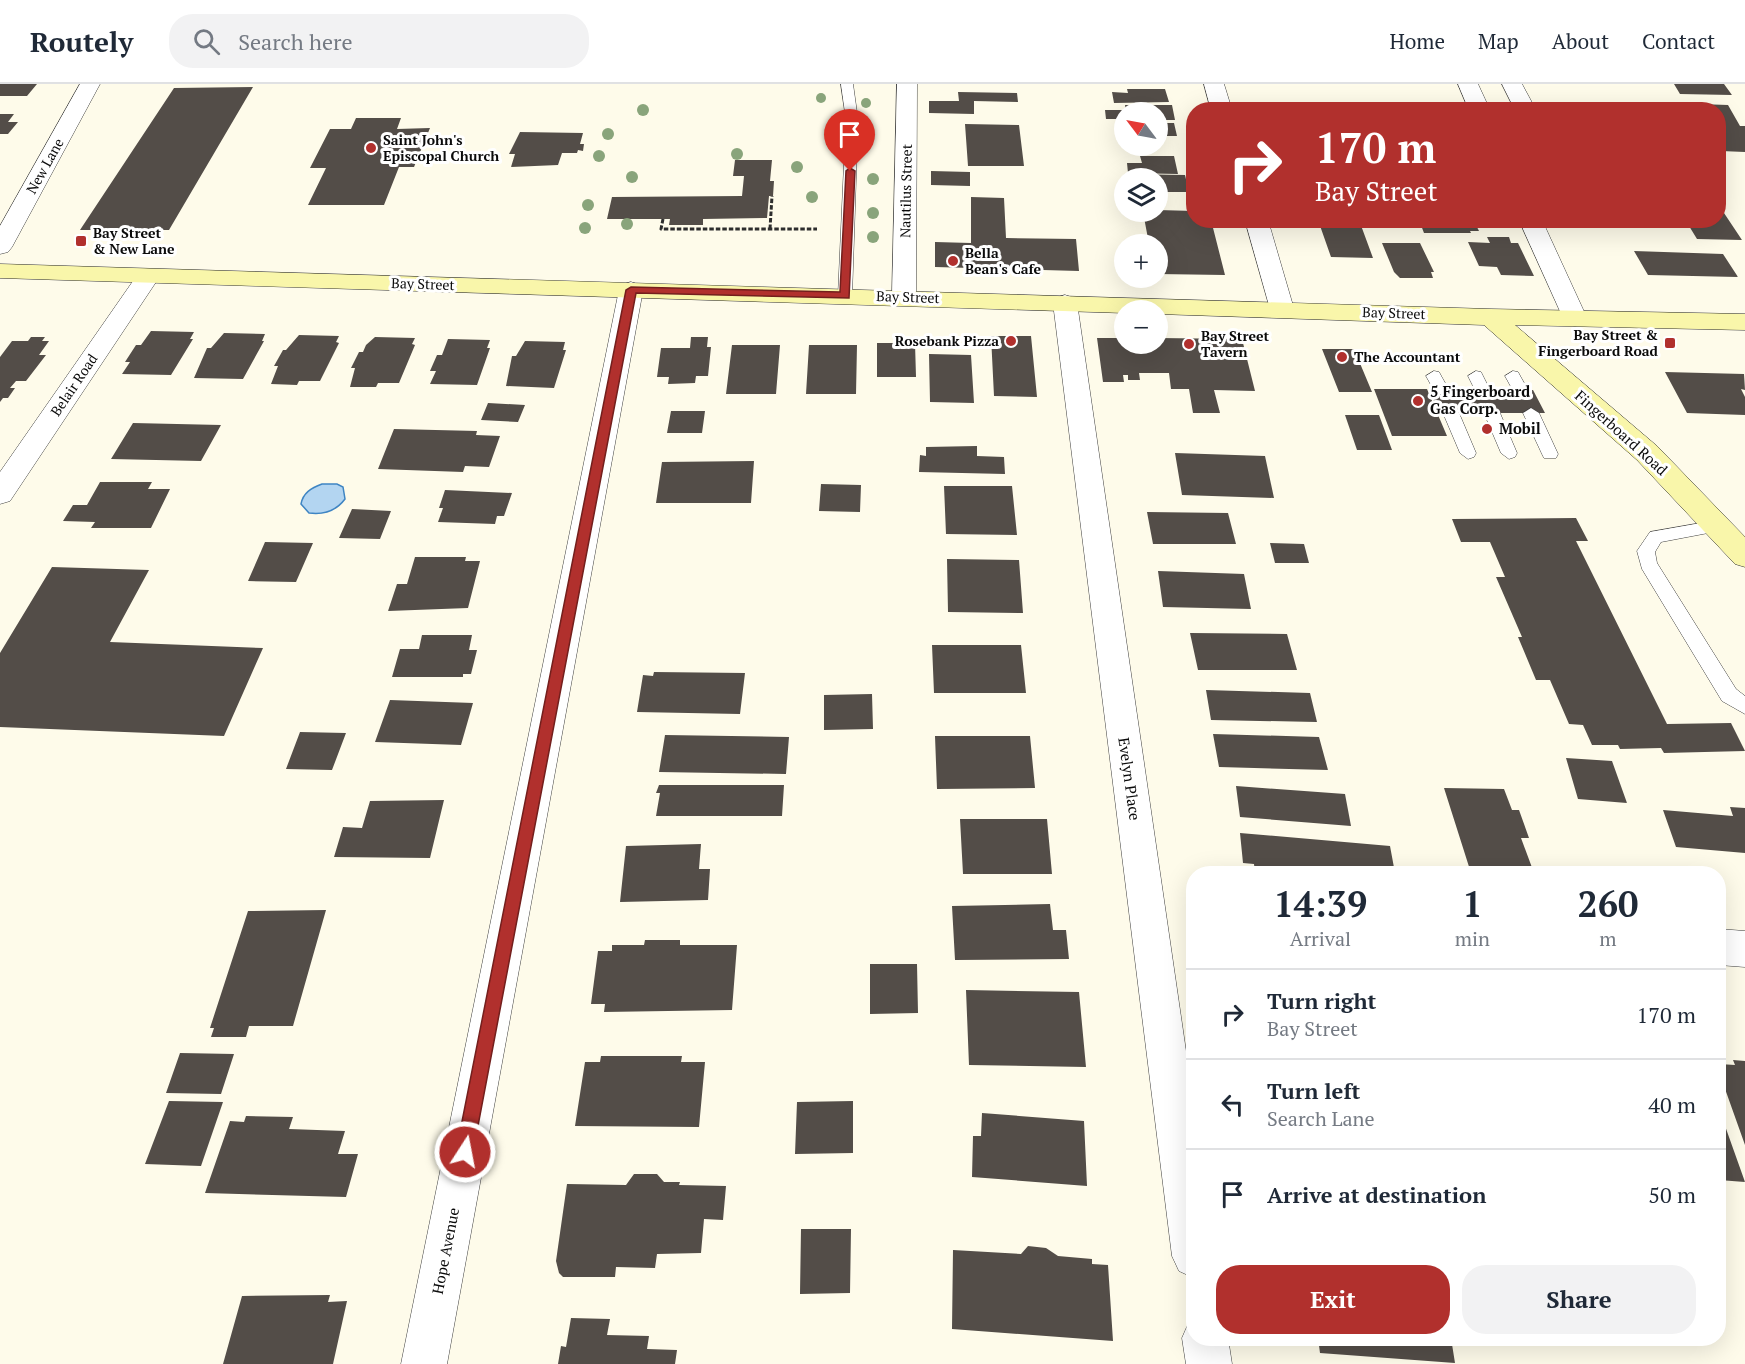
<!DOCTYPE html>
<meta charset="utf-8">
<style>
body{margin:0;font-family:"PT Serif",serif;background:#f2f2f3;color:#1f2937;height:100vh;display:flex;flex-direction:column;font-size:22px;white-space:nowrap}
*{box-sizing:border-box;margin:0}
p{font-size:20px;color:#747a83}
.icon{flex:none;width:33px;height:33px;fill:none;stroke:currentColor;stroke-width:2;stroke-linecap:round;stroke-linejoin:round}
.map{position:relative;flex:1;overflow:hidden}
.sheet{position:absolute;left:1186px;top:782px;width:540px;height:480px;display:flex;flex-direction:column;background:#fff;border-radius:24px;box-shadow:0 6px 24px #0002}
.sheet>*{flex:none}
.banner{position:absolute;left:1186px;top:18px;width:540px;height:126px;border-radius:24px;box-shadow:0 6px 24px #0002;background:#b1302d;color:#fff;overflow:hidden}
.needle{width:39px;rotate:302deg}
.controls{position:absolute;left:1114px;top:18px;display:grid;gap:12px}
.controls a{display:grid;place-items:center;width:54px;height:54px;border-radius:50%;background:#fff;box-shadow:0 6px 24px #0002;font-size:30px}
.pin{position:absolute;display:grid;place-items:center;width:51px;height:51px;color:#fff;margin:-62px -26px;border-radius:50% 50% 50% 0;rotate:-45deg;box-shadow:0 0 6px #0007}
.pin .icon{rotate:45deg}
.me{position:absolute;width:66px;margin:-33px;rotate:11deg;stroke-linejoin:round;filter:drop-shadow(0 0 4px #0008)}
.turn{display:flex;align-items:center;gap:21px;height:126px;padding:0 30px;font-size:27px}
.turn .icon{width:78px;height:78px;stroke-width:2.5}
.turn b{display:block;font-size:42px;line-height:51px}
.eta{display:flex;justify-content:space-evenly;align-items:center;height:102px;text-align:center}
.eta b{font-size:36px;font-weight:700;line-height:42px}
.button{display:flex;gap:12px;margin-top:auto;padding:12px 30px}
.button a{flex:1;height:69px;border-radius:24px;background:#b1302d;color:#fff;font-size:24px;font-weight:700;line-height:69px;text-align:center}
.button a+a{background:#f2f2f3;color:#1f2937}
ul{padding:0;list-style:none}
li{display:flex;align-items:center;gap:18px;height:90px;padding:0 30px;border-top:2px solid #e0e1e3}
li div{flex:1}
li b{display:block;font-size:22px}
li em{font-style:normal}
header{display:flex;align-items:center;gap:36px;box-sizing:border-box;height:84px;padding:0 30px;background:#fff;border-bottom:2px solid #e0e1e3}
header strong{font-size:28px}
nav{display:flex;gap:33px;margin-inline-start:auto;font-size:21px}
.search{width:420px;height:54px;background:#f2f2f3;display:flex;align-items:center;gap:15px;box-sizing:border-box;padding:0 21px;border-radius:24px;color:#747a83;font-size:22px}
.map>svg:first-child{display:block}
</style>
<header>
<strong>Routely</strong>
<div class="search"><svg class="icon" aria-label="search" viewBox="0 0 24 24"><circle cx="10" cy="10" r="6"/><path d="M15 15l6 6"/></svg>Search here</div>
<nav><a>Home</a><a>Map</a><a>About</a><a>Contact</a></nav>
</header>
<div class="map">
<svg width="1745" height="1280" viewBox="0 0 1745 1280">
<rect width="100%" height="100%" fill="#fefbea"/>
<path fill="#b3d5f1" stroke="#3f85c3" stroke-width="1.5" d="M322,400H337L343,403L345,415C336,427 324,431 309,429L301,420C303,409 311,404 322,400Z"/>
<path fill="#534d48" d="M0,0H37L27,12H0Z
M1674,0H1724L1732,11L1680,10Z
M253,3L169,146H80L174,4Z
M1127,5H1165L1169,18L1114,19L1112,8L1128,9Z
M958,8L1017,9L1018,18L974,17V30L929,29V17H959Z
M1669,19L1728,21L1740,42H1745V68L1721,67L1719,63V26H1673Z
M1125,21H1172L1175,36H1158V28H1125V35H1106L1105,26H1126Z
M0,30H14L8,38H18L8,50H0Z
M356,34H401L397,45L430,44L414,83H399L384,121H308L326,84H310L330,45H351Z
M1158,39H1174L1177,52H1158Z
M965,40L1019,41L1024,82H968Z
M520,48L583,49L580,60H584L583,67L578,66L577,69H562L558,81L511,83L515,70H509Z
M1140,72H1174L1178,90L1128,89L1127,79H1142Z
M735,76H772L770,97H774L773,112H769L767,134L703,135V141H669L670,135H607L612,113L742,112L744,92H733Z
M931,87L970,88V102L931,101Z
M1127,90L1185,91L1189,108H1158V94H1127Z
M971,113L1004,114L1006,154L1076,155L1079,187L935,183V158L971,159Z
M1719,119L1724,129L1742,156L1697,155L1686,137L1719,136Z
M1158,126L1194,127V136H1211L1225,191L1158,190V160H1149L1143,128Z
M1318,136H1359L1373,174L1331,173Z
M1419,136H1482L1485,143H1477L1479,147H1470L1471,149H1424Z
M1487,153H1509L1511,159H1518L1534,192L1501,191L1497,183L1479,182L1468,158L1490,159Z
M1382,159H1420L1434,188H1431L1433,194H1400L1394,188Z
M1634,167L1723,170L1738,193L1648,191Z
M151,247L194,248L190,255H193L171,291L122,290L130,278H125L136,261H141Z
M224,249L265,250L262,257H264L243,295L194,294L207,264H211Z
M299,251L339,252L336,258L339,259L320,297H299L297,301L271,300L278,282H274L283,266H286Z
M991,252H1031L1037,313L994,312Z
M31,253H45L42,257H49L39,271H46L26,297H16L10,304H15L8,314H3L0,318V273L12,257H28Z
M375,253L415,254L412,260L415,261L399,299H378L376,303H350L355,284H351L359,268H363L366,261Z
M691,253H708L707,263H711L708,292H696L695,299L668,300L669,293H657L661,264H690Z
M1097,254H1125V260H1158V254L1242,255L1255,307L1214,306L1220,329H1193L1189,305H1171L1169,289H1139L1140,296H1128V291H1123L1124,298H1103Z
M448,255L490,256L487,264H490L477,301L430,300L436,287H430L437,271H442Z
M525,257L565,258L563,266H566L554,304L506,302L512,272H516Z
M877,259H915L916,293H877Z
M732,261H780L776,310H726Z
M809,261H857L856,310H806Z
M1322,265H1354L1372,308H1339Z
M929,270L971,271L974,319L930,318Z
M1665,288L1744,290L1745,306L1741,305L1745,313V331L1687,329Z
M1374,305H1427L1447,352H1392Z
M1429,306H1533L1545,329H1439Z
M488,319L525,321L518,338L481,336Z
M671,327H705L702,349H667Z
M1345,331H1379L1392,366H1357Z
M133,339L221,341L201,377L111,375Z
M394,345L477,347L476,351L500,352L489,383L465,382L463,388L378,385Z
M977,362V372L1004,373L1005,390L919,388L920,371L926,372V363Z
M1175,369L1265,372L1274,414L1182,411Z
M754,377L751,419H656L662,378Z
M100,398H152L148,405H170L151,444H91L95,438L63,437L73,421H87Z
M821,400L861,401L860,428L819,427Z
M944,402H1012L1017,451L946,450Z
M445,406L512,409L504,432H497L495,440L438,438L443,424H439Z
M352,425L391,427L380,455L339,454Z
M1147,428L1228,429L1236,460H1153Z
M1576,434L1588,457H1576L1667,640L1731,639L1745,667L1664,669L1661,664L1620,665L1618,661H1592L1583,641L1569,640L1550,596H1536L1518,553H1522L1496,493H1505L1490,458H1461L1452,435Z
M265,458L313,459L296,498L248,497Z
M1270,459L1304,460L1309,479H1275Z
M415,473H466L465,477H480L468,524L388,527L397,500H407Z
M947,475L1019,476L1023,529L948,528Z
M52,483L149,486L110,558L263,564L224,652L0,643V569Z
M1158,487L1244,490L1251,525L1163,523Z
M1190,549L1287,550L1297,586H1198Z
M422,551H472L469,566H477L471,590H463V593H392L400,565H419Z
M932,561H1021L1026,609H934Z
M654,588L745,589L740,630L637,628L643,591L653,592Z
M1206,606L1310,609L1317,638L1211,636Z
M872,610L873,645L824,646V611Z
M390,616L473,619L461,661L375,658Z
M300,648L346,649L332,686L286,685Z
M1213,650L1319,653L1328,686L1219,683Z
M665,651L789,653L786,690L659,688Z
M935,652H1030L1035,704L937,705Z
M1566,674L1612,677L1627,719L1578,715Z
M659,701H784L782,732H656L660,709H656Z
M1236,702L1345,710L1351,742L1240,733Z
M1444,704L1504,705L1512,726H1519L1529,754H1521L1534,789H1471Z
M444,716L430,774L334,773L343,743L362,744L370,717Z
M1730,723L1745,724V769L1676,763L1663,726L1733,732Z
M960,735H1047L1052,790H963Z
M1240,749L1390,762L1395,789H1255L1254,780L1243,779Z
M701,760L699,785H710L708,816L620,818L626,762Z
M1050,820L1053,846H1066L1069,875L955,876L952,822Z
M326,826L293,942H249L246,953H211L214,944H210L248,827Z
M645,856H680V861H737L732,926L604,928L605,920H591L598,867H612V861H644Z
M870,880H917L918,929L870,930Z
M966,906L1079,908L1086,983L969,981Z
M180,969L234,970L221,1010L166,1009Z
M601,972H682L681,978H705L699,1043L575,1042L585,978H600Z
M1733,976L1745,977V1061L1719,988V980L1735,981Z
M169,1017L223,1018L201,1082L145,1080Z
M853,1017V1069L795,1070L797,1018Z
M1719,1025L1745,1098L1719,1096Z
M982,1029L1084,1037L1087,1102L972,1093L973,1052H981Z
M246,1032L293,1033L289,1045L345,1047L338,1070H358L346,1113L205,1109L230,1037L244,1038Z
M634,1090H657L664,1098H680L679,1101L726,1102L723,1136L704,1135L701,1169L657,1170L655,1184L616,1183L615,1193H563L559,1189L556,1177L567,1100L626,1101Z
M801,1145H851L850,1209L800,1210Z
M1028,1162L1046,1164L1058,1172L1092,1175V1180L1108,1181L1113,1257L952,1245L953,1166L1021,1170Z
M330,1211L328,1218L347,1217L333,1280H223L242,1212Z
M571,1234L610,1235L607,1251L649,1252L647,1265L677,1266L675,1280H558L561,1262L566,1263Z
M1318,1254H1451L1455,1279L1320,1269Z"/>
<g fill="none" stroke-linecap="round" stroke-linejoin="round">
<defs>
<path id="lane" d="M841,0H853L858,36L852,212L845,216L838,212L846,36Z
M1434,287L1439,288L1449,306L1446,310H1436L1426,292Z
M1476,287L1481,288L1490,306L1487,310H1477L1468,292Z
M1513,287L1518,288L1528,306L1525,310H1515L1505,292Z
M1451,324L1459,329L1476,369L1474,373L1468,375L1460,369L1443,329Z
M1492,324L1500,329L1517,369L1515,373L1509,375L1501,369L1484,329Z
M1531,324L1539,329L1558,370L1556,374H1544L1542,370L1523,329Z
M1718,436L1724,438L1727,442L1724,446L1661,458L1655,468L1657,479L1736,605L1745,612V630L1722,617L1642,485L1637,467L1650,448Z"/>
<path id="street" d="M80,0H100L12,163L8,168L0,170V142Z
M897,0H917L916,213L913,218L904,221L895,218L892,213Z
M1204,0H1224L1232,26H1211Z
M1458,0H1478L1490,26H1469Z
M1502,0H1522L1536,26H1515Z
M1245,136H1268L1294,225L1291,230L1282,233L1273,230L1270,225Z
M1519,136H1542L1587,234L1584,240L1575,242L1566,240L1563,234Z
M148,185L156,187L160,192L10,417L0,420V388L140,187Z
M631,198L640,201L643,206L447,1280H401L619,206L622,201Z
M1065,211L1074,214L1077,219L1194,1022V1194L1179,1187L1172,1172L1053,219L1056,214Z
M1719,845L1745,847V883L1719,881Z
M1194,1236V1254H1228L1232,1280H1186L1182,1254L1189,1238Z"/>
<path id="secondary" d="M0,180L1490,225L1745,230V246L1515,241L1657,362L1745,453V483L1735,480L1637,376L1484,241L1158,230V226H1125V229L0,194Z"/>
</defs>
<use href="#lane" stroke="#3e3e3e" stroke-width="1"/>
<use href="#street" stroke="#3e3e3e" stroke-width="1"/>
<use href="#secondary" stroke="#2d2d2d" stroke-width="1"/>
<path stroke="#2d2d2d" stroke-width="3" stroke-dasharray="4.5 2" stroke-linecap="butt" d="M663,135L661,145H817
M770,145L772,112"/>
<use href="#lane" fill="#fff" fill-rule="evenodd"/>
<use href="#street" fill="#fff" fill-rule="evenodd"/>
<use href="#secondary" fill="#f9f6aa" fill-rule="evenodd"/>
</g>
<g fill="#89a47b">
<circle cx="821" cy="14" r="5"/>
<circle cx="866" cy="19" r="5"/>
<circle cx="643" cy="26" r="6"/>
<circle cx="608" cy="50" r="6"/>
<circle cx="737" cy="70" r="6"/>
<circle cx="599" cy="72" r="6"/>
<circle cx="797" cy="83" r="6"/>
<circle cx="632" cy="93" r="6"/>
<circle cx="873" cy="95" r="6"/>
<circle cx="812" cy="113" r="6"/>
<circle cx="588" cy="121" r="6"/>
<circle cx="873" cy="129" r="6"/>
<circle cx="627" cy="140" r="6"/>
<circle cx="585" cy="144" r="6"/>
<circle cx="873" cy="153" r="6"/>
</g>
<path fill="#b1302d" stroke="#731f1d" stroke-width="1.5" d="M850,84L855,87L849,214L636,209L473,1068L471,1074L465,1077L459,1074L456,1068L626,206L631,203L840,208L846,87Z"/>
<g fill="#b1302d" stroke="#fff" stroke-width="2">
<circle cx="371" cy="64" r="6"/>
<rect x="75" y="151" width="12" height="12" rx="3"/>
<circle cx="953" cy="177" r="6"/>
<circle cx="1011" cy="257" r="6"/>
<rect x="1664" y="253" width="12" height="12" rx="3"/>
<circle cx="1189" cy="260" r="6"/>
<circle cx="1342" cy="273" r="6"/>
<circle cx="1418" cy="317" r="6"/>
<circle cx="1487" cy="345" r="6"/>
</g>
<g text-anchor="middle" stroke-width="6" stroke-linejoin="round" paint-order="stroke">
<g font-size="14" font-weight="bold" fill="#0b0b0b" stroke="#fff" text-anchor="start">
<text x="383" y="61">Saint John's<tspan x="383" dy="16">Episcopal Church</tspan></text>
<text x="93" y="154">Bay Street<tspan x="93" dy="16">&amp; New Lane</tspan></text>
<text x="965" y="174">Bella<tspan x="965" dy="16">Bean's Cafe</tspan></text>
<text x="1658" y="256" text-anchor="end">Bay Street &amp;<tspan x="1658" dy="16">Fingerboard Road</tspan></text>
<text x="1201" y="257">Bay Street<tspan x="1201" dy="16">Tavern</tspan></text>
<text x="999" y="262" text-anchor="end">Rosebank Pizza</text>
<text x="1354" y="278">The Accountant</text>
</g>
<g font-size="14" fill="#0b0b0b" stroke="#fff">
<text transform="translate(45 82) rotate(-61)" y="5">New Lane</text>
<text transform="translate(906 107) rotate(-89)" y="5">Nautilus Street</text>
<text transform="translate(423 200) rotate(2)" y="5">Bay Street</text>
<text transform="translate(908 213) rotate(2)" y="5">Bay Street</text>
<text transform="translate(1394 229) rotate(2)" y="5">Bay Street</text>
<text transform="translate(74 301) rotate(-56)" y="5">Belair Road</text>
</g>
<g font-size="15" font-weight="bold" fill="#0b0b0b" stroke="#fff" text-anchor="start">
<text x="1430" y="313">5 Fingerboard<tspan x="1430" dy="17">Gas Corp.</tspan></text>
<text x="1499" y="350">Mobil</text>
</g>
<g font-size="15" fill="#0b0b0b" stroke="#fff">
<text transform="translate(1621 349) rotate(42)" y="5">Fingerboard Road</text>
<text transform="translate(1129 695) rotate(82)" y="5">Evelyn Place</text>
<text transform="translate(446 1167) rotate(-79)" y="5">Hope Avenue</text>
</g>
</g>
</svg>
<div class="controls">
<a><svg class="needle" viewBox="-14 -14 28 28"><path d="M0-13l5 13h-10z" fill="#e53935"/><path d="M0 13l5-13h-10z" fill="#747a83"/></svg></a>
<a><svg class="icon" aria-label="layers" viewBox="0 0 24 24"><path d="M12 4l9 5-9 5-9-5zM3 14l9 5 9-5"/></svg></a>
<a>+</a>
<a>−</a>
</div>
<div class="pin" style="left:850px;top:87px;background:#d93025"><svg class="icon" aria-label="arrive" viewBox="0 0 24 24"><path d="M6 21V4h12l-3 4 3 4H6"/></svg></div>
<svg class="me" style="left:465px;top:1068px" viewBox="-20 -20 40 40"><circle r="17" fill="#b1302d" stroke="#fff" stroke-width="3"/><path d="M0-11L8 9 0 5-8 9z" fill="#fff"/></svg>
<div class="banner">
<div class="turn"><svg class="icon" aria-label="right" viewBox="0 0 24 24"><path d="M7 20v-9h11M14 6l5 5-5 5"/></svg><div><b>170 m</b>Bay Street</div></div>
</div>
<section class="sheet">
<div class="eta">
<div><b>14:39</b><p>Arrival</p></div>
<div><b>1</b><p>min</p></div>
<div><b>260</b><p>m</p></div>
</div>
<ul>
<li><svg class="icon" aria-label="right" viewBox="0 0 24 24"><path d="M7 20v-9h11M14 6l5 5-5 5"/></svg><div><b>Turn right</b><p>Bay Street</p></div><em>170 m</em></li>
<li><svg class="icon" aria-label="left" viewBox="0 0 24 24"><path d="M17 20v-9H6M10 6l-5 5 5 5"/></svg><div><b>Turn left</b><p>Search Lane</p></div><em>40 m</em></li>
<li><svg class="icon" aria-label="arrive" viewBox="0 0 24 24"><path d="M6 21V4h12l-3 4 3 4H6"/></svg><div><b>Arrive at destination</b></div><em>50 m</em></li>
</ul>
<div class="button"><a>Exit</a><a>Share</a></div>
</section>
</div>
